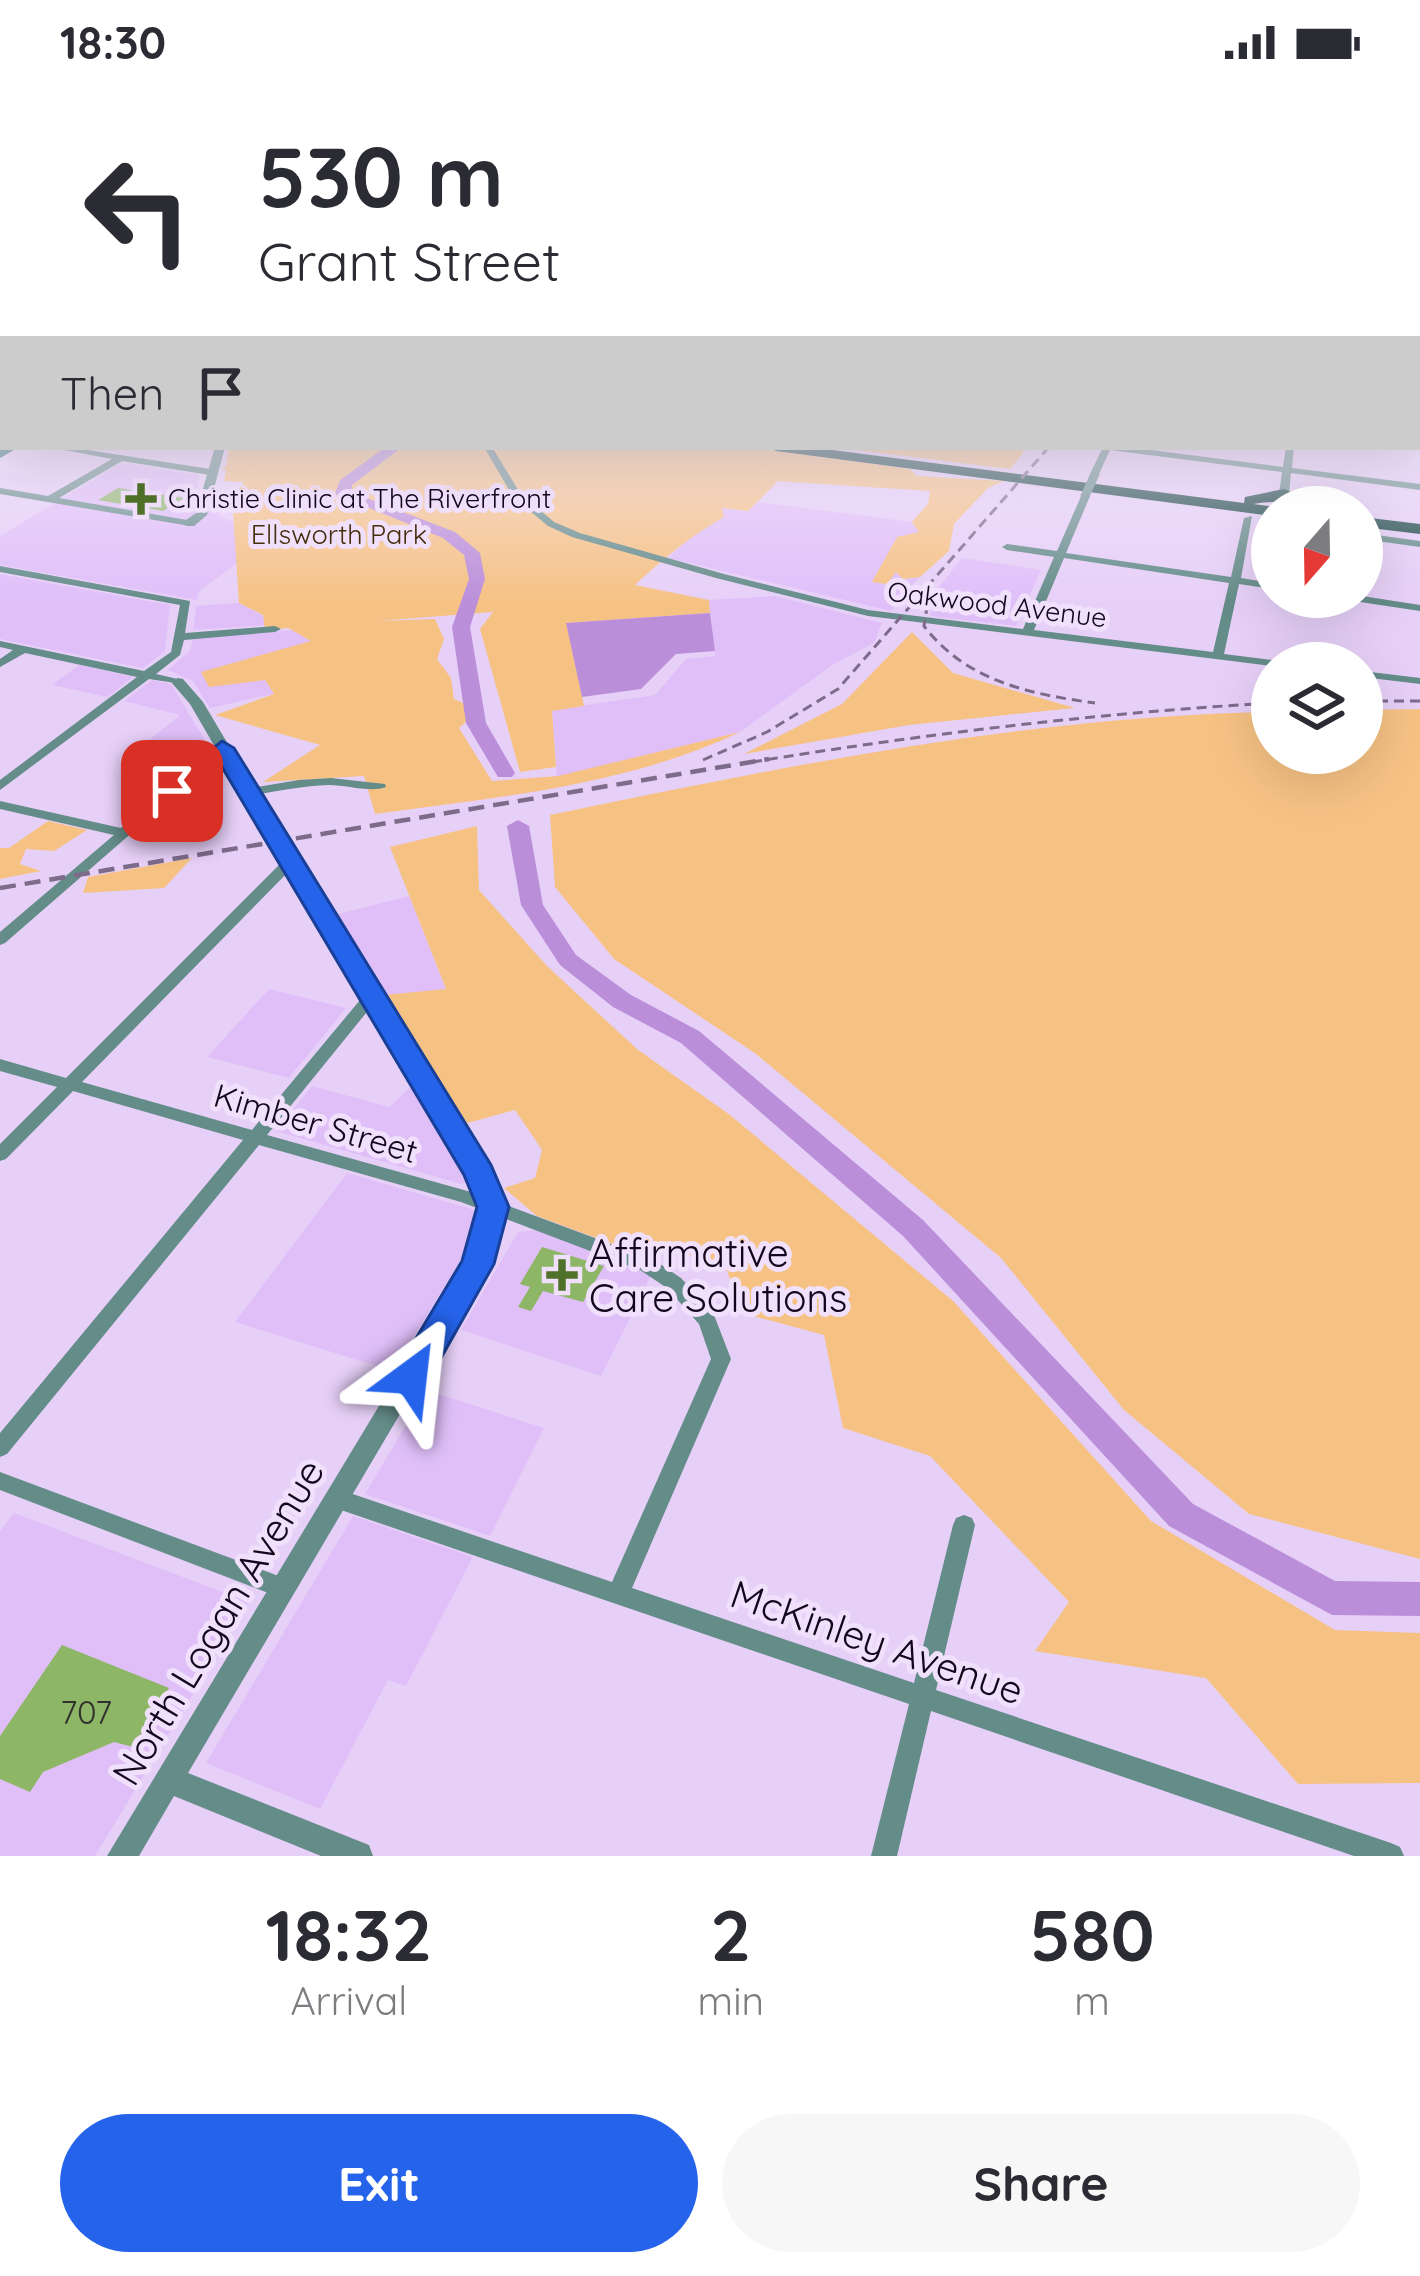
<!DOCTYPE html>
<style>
body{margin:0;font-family:Quicksand,sans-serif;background:#f7f7f7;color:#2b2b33;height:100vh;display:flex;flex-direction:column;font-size:45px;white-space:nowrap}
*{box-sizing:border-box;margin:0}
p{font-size:39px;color:#7c7c81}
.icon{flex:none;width:66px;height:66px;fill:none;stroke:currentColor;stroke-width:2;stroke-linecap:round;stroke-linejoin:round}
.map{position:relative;height:1772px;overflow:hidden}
.drawer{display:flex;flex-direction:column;background:#fff;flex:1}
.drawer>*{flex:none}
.banner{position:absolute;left:0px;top:0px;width:1422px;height:366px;box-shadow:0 12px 48px #0002;background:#fff;color:#2b2b33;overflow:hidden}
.needle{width:78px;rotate:200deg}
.controls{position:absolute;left:1251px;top:402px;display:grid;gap:24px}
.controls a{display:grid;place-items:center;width:132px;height:132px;border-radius:50%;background:#fff;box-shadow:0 12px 48px #0002;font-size:60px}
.pin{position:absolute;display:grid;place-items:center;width:102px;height:102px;color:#fff;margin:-51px;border-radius:24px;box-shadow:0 6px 18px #0006}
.me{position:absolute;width:132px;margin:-66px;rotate:30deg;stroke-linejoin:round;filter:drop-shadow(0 0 9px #0008)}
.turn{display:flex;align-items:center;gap:42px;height:252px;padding:0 60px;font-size:54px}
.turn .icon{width:156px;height:156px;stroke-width:2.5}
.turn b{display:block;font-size:84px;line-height:102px}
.then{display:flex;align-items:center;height:114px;padding:0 60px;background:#0003;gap:24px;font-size:45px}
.eta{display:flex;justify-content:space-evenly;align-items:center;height:204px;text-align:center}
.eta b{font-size:72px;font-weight:700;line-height:84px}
.cta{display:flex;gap:24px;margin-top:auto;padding:24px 60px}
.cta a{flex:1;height:138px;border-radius:72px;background:#2563eb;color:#fff;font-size:48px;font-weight:700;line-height:138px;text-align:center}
.cta a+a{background:#f7f7f7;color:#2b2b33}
.status{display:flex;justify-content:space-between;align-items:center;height:84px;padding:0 60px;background:#fff;direction:ltr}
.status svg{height:33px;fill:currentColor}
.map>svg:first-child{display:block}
</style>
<div class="status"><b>18:30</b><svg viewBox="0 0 49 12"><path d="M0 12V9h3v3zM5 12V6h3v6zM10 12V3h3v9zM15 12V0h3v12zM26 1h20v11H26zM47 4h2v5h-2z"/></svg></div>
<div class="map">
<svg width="1420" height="1772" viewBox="0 0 1420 1772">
<rect width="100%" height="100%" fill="#e7d0f8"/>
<path fill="#e0bff9" d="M121,379L199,391L195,415L215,418L220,432L246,444L247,471L198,508L197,516L0,481V452Z
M758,418L912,438L920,448L897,487L903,495L920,493L891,527L668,474L722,424L748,427Z
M962,474L1041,486L1016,542L930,532L936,507Z
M0,490L170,521L165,567L143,584L0,555Z
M775,512L882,539L874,559L834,580L740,648L557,693L552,626L655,611L686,575L715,572L709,516Z
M239,519L267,534V541L193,546L196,522Z
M293,546L313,557L265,591L277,609L210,624L193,597L168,586L190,567L193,554Z
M79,581L133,593L108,613L52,601Z
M152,596L171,600L211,666L190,684L131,671L180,631L124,617Z
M409,812L446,906L384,911L334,831Z
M269,905L346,924L289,994L207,973Z
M312,1002L389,1023L412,1002L468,1098L461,1100L276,1047Z
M347,1089L475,1126L471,1159L393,1287L235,1238Z
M537,1146L653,1188L601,1292L461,1246L518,1148Z
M427,1306L544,1344L490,1452L365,1410Z
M14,1429L249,1518L95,1772H0V1447Z
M353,1432L473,1473L406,1602L388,1596L320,1725L206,1679Z"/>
<path fill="#f6c284" d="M229,363H749L910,385L917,392L1004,397L988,404L954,440L949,467L920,493L903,495L896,488L887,500L872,498L897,453L919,448L912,438L928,420L930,407L778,397L748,427L722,424L724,433C692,451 664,474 635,501L709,516L710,529L567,539L584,622L552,627L556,683L520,688L480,545L493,528L377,537L435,535L444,555L437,575L451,594L454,615L479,626L459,644L492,697L558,692L740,648C626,702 498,713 375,730L364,692L263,698L320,661L215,631L274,610L265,596L209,603L201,588L311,557L288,544L265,546L263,531L239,519L232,413L244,398L224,397L226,386L221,385L226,383Z
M833,363H1028L1010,385Z
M912,548L953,589L1075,624L909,641L744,670L842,620Z
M1420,625V1475L1249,1430L1124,1326L1001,1174L756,970L614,875L555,803L550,731C787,682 1029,632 1272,628V669H1362V626Z
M48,737L87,746L54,767L26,765L20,780L41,787L0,795V764H9Z
M477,742L479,806L547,882L637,965L730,1031L953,1217L1151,1437L1335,1546L1420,1549V1699L1298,1700L1206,1594L1035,1567L1069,1518L930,1372L843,1344L824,1251L742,1229L726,1184L660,1161L653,1175L537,1132L504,1104L535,1094L542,1066L515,1026L464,1040L384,911L446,905L390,763Z
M192,774L164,804L83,809L88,793Z"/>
<path fill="#ba8ed9" d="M710,529L715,567L676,570L641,605L582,613L566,539Z"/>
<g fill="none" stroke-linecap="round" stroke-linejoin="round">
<path fill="#ba8ed9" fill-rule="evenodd" d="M386,363H402L352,401L351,408L455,448L480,469L485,495L470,543L486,639L515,689L512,693H498L466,639L452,543L469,495L464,471L443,454L335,410L340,396Z
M518,736L529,742L543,821L576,871L631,911L699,947L923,1136L1193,1420L1335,1497L1420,1498V1532L1332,1531L1169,1442L903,1152L681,959L613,923L560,881L521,821L507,742Z"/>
</g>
<path fill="#8db666" d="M118,404L184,414L163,427L98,416Z
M542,1163L604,1182L583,1218L543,1207L531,1227L518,1223L530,1203L520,1200Z
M62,1561L169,1604L133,1663L114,1658L43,1688L30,1708L0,1695V1652Z"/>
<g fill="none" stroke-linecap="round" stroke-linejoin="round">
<path fill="#648c89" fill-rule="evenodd" d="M1419,307H1420V313H1419Z
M3,315V321L0,322V316Z
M0,352L3,353V359L0,358Z
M48,363H69L210,385L215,388L210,391L122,377L59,414L193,437V441L190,442L0,410V404L48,412L112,375Z
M484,363H492L520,409L554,438L580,449L724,490L868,526L1023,545L1054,473L1007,466L1002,463L1007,460L1057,467L1082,410L1090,412L1066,469L1231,493L1244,434L1252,432L1241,494L1272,499V505L1239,500L1224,570L1272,576L1278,579H1272V582L868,532L716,494L572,453L548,442L513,413ZM1064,474L1229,499L1213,568L1034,546Z
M1103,363H1128L1283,383L1286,363H1294L1292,384L1420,400V406L1291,389L1289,410L1284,413L1279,410L1282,388L1110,366L1098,392H1092L1090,390Z
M1362,449L1420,457V463L1362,455Z
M0,482L190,517L185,549L275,542L281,545L275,548L184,556L180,571L156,590L182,596V600L149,595L0,706V696L137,593L25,569L0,583V575L13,566L0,563V557L144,587L171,568L180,521L0,488Z
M1362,512L1420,521V527L1347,516L1342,513Z
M1362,587L1420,594V600L1362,593Z
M222,660L226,661V667L5,859L0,861V848L114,751L0,725V717L121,744L218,661Z
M331,694L385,700L386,703C371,709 347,701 329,701C302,702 276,707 250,712L244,708L245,705L299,696Z
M290,774L297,778L295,781L82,998L252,1046L365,910H375L378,914L375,918L267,1051L471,1108L654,1176L681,1194L714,1231L731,1275L632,1504L914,1599L953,1441L956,1434L964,1431L972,1434L975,1441L936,1606L1391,1759L1400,1763L1404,1772H1354L931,1627L897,1772H871L909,1620L338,1425L331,1422L327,1415L331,1408L338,1405L612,1498L711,1275L699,1240L667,1204L640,1186L461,1118L259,1061L7,1370L0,1373V1349L243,1056L73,1007L6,1075L0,1077V1060L57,1003L0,987V975L66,994L285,775Z
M0,1388L292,1497L295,1504L292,1511L284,1515L0,1406Z"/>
<path fill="#648c89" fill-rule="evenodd" d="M215,363H225L207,431L194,442H186V436L196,429Z
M178,594L183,595L203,618L379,914L490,1090L504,1123L485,1186L188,1689L369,1761L373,1772H321L174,1712L139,1772H107L466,1178L482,1123L470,1091L361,914L190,620L171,598Z"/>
<path fill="#216663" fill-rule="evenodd" d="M4,363H19L0,374V365Z"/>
<path fill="#174644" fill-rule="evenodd" d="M769,363H809L1244,419L1245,413L1284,405L1329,423C1298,423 1285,414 1253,420L1275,423L1272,432L776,367Z
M1362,433L1420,440V450L1362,443Z"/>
<path stroke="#7d6b8a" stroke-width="3" stroke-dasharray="10 6" stroke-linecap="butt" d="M930,504L924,542C966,597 1029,610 1095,619
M1362,617H1420
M703,676L767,648L838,605L1049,363
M752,678C925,650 1097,629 1272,619"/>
<path stroke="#7d6b8a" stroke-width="4.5" stroke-dasharray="16 9" stroke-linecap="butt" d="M0,804L769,675"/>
<path stroke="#648c89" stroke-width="9" d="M1085,412L1095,390"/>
</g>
<linearGradient id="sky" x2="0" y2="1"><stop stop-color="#95a5e2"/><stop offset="0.52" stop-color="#f4eafc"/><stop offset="1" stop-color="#f4eafc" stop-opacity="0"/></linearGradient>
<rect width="1420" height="521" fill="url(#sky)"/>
<path fill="#2563eb" stroke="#184099" stroke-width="3" d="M222,657L234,664L491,1081L509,1123L494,1180L424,1304L411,1308L399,1304L393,1293L462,1177L477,1123L464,1091L219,678L172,714L161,707Z"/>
<g fill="#4f7129" stroke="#f0e0fb" stroke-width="4.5">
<path d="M135 397h12v12h12v12h-12v12h-12v-12h-12v-12h12z"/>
<path d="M556 1173h12v12h12v12h-12v12h-12v-12h-12v-12h12z"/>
</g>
<g text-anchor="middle" stroke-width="10" stroke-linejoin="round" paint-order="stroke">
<g font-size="27" fill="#13051c" stroke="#f0e0fb" text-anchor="start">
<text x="168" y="424">Christie Clinic at The Riverfront</text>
</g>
<g font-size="27" fill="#452d0b" stroke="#f0e0fb">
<text x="339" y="460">Ellsworth Park</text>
</g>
<g font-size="27" fill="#13051c" stroke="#f0e0fb">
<text transform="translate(997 521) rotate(7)" y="9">Oakwood Avenue</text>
</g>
<g font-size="33" fill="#13051c" stroke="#f0e0fb">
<text transform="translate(316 1039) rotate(16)" y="12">Kimber Street</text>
</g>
<g font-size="33" fill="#32312e">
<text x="86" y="1640">707</text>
</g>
<g font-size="39" fill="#13051c" stroke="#f0e0fb" text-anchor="start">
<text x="589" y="1183">Affirmative<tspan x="589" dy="45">Care Solutions</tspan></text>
</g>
<g font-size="39" fill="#13051c" stroke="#f0e0fb">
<text transform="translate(218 1538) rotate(-59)" y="14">North Logan Avenue</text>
<text transform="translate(877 1558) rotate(19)" y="14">McKinley Avenue</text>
</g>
</g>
</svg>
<div class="controls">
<a><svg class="needle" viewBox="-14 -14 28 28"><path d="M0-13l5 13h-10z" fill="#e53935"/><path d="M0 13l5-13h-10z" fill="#7c7c81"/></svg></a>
<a><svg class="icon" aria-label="layers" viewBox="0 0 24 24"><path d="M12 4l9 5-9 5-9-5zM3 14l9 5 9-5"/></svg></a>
</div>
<div class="pin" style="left:172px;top:707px;background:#d93025"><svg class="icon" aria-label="arrive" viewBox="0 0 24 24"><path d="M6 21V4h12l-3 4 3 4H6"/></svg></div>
<svg class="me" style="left:411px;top:1293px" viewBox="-20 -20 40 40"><path d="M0-17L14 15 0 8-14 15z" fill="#2563eb" stroke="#fff" stroke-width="4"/></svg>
<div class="banner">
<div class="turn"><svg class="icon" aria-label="left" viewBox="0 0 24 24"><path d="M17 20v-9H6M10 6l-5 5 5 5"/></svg><div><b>530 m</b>Grant Street</div></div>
<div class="then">Then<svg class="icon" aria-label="arrive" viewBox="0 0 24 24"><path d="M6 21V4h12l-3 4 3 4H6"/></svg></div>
</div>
</div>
<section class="drawer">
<div class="eta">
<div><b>18:32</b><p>Arrival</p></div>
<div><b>2</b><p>min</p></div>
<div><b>580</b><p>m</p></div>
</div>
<div class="cta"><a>Exit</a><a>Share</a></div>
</section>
